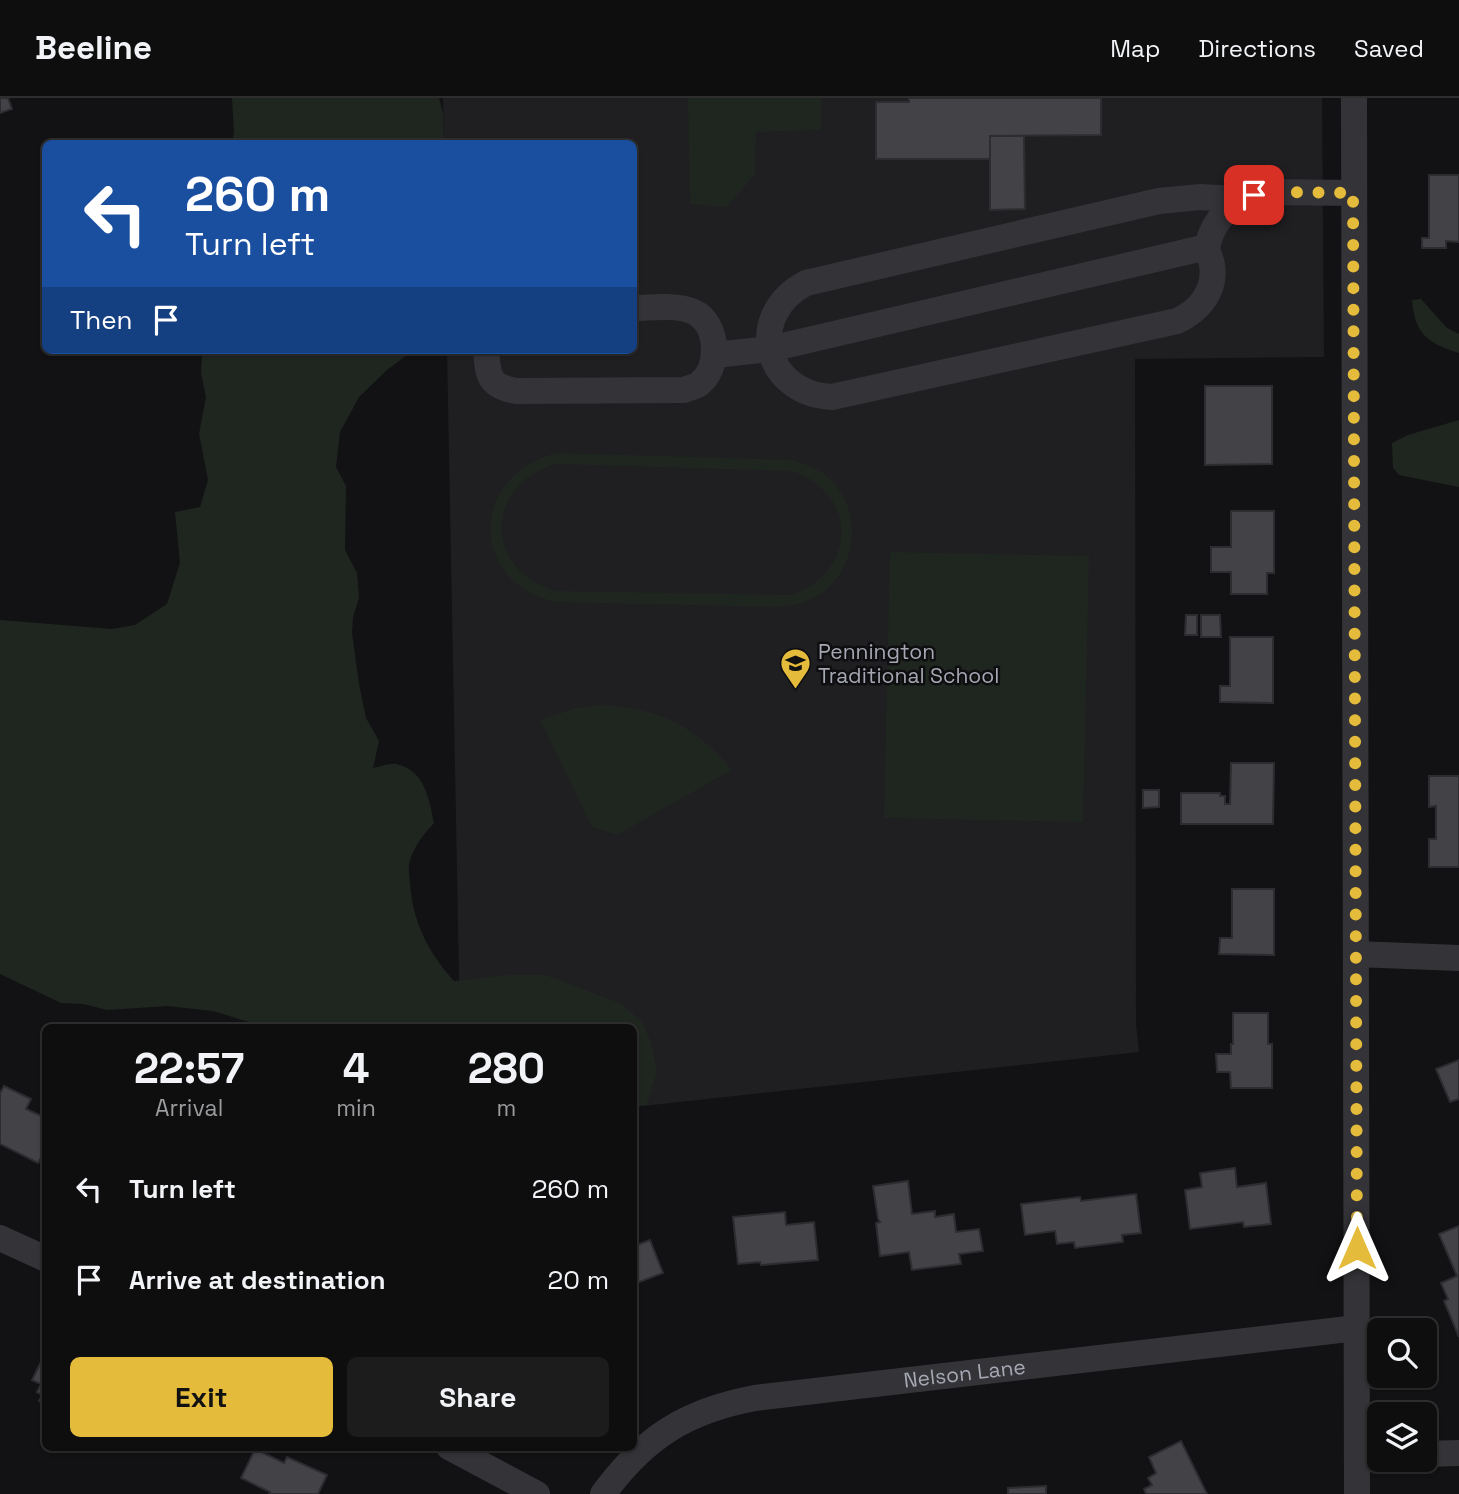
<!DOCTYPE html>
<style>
body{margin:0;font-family:"Space Grotesk",sans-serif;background:#1c1c1d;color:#f1f3f6;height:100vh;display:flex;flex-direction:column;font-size:26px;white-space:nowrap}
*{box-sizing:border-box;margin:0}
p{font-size:23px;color:#9b9c9e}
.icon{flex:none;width:38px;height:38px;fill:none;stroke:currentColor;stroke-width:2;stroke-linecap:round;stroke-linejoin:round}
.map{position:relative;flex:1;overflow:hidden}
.sheet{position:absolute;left:42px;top:926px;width:595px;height:427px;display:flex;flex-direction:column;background:#0e0e0f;border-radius:10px;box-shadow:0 2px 5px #0004,0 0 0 2px #2e2e2f}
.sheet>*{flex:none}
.banner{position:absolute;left:42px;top:42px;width:595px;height:214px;border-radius:10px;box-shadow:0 2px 5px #0004,0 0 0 2px #2e2e2f;background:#1a4fa0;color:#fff;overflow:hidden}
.controls{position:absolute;left:1367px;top:1220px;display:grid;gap:14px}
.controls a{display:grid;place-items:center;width:70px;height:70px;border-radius:10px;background:#0e0e0f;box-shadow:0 2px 5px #0004,0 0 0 2px #2e2e2f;font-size:35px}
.pin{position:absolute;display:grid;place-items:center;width:60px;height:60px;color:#fff;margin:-30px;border-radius:14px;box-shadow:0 4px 10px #0006}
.me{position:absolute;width:77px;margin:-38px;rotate:0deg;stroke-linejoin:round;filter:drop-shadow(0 0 5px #0008)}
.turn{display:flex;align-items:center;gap:24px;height:147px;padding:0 28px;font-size:32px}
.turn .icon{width:91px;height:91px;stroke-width:2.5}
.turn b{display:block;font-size:49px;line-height:60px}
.then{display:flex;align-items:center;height:66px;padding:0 28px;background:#0003;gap:14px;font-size:26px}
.eta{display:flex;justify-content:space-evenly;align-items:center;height:119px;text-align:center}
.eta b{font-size:42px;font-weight:700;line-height:49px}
.action{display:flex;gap:14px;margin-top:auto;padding:14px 28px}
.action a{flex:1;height:80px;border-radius:10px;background:#e4bb3a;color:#111;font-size:28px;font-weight:700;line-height:80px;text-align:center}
.action a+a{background:#1c1c1d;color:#f1f3f6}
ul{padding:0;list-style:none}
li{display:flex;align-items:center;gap:21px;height:91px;padding:0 28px}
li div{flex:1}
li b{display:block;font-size:26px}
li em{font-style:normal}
header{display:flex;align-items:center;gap:42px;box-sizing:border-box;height:98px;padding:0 35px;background:#0e0e0f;border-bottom:2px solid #2e2e2f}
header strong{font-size:33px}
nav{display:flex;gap:38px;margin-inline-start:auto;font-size:24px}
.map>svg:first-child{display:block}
</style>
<header>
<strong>Beeline</strong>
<nav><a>Map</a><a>Directions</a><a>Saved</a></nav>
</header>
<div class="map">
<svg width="1459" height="1396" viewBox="0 0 1459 1396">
<rect width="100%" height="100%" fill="#121214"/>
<path fill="#1f1e21" d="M443,0H1322L1324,259L1135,261L1136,926L1139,954L634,1009V929H460L447,252H634V46L444,45Z"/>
<path fill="#1f2620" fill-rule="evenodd" d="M232,0H439L443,15L444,45H232L234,34Z
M688,0H821V32L756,34L755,77L726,109L690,106Z
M1421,201L1447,230L1459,236V255C1428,245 1415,237 1412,202Z
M206,252H414L388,271L359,299L340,334L336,369L346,388L345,452L357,475L359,500L353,519L352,535L359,586L366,620L379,643L373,670C380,669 389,665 396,666C425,672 429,701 434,725C424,736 415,747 410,762C408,769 409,777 410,784C412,823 428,854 454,883L509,877H546L622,906L642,924L651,944L657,973L647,1007L634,1009V929H265L213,913L168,908L107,912L83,906L61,905L0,876V522L112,531L135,527L167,506L180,465L175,414L200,409L208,382L199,336L206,299L201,275L202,256Z
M1459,322V389L1399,377L1393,370L1392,345L1408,337Z
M557,355L794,362C804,366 814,369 823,375C868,408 859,483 807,503C797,507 786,508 775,509L555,504C468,484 469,376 557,355ZM557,366L792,373C859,396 857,474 791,497L556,493C483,472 484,386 557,366Z
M890,454L1089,458L1083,724L884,720Z
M601,607C658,610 695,627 732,672L617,737L592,729L540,622L575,610Z"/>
<path fill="#424247" stroke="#2d2c30" stroke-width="2" d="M0,0H8L12,11L0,15Z
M909,0H1101V37L990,38V61H876V4H909Z
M990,38H1024L1025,111L990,112Z
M1429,77H1459V144L1446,143V150H1422V140H1429Z
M1205,288H1272V366L1205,367Z
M1231,413H1274V475H1267V496H1231V474H1211V449H1231Z
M1186,517H1197V537H1185Z
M1201,517H1220L1221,539H1201Z
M1230,539H1273V605L1220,604V588H1230Z
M1231,665H1274L1273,726H1181V695H1220V698H1225V706H1230Z
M1429,678H1459V769H1429V741H1436V708L1429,709Z
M1143,692H1159V709L1143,710Z
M1232,791H1274V857L1219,856L1220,840H1232Z
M1233,915H1268V946H1272V990H1231L1230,974H1217L1216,956H1231V946H1233Z
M1459,962V1001L1450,1004L1436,971Z
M4,988L31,1001L26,1011L46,1020V1050L38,1065L0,1046V995Z
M1235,1070L1237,1089L1266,1085L1271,1126L1244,1129L1243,1124L1190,1131L1185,1092L1202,1089L1200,1075Z
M908,1083L912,1116L935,1113V1119L954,1116L956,1134L979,1131L983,1153L959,1156L961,1166L912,1172L909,1154L880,1158L876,1125L880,1124L878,1121L873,1088Z
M1136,1096L1141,1135L1122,1137L1123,1144L1075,1150L1074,1144L1057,1146L1055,1133L1025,1137L1021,1106L1080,1099L1081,1103Z
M785,1114L786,1127L814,1124L818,1162L761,1167L760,1164L738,1166L733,1119Z
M1459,1128V1239L1444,1203L1448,1201L1441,1185L1457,1178L1439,1136Z
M650,1142L663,1175L634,1186V1148Z
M46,1254V1306L39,1303L42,1297L37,1294L41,1286L32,1282Z
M1181,1343L1207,1396H1146L1144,1391L1152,1387L1148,1380L1156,1375L1149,1359Z
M255,1351L284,1365L287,1359L327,1377L318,1396H269L270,1394L241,1380Z
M1046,1388V1396H1008V1390Z"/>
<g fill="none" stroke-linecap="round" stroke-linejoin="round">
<g stroke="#343438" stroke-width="26">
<path d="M1354,0L1357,1396"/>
<path d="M1237,101C1224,115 1212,127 1208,146C1206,153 1211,160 1212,167C1216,193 1199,213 1177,223L832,299C764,296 745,217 806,185L1159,103L1200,99L1237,101L1271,94L1353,95"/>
<path d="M486,252C488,277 488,288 516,293L684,292C688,290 695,289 699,286C719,271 719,232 699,217C683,205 652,210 634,210"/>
<path d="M715,257L770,251L1207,149"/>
<path d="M1356,856L1459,860"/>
<path d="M0,1140L46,1161"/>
<path d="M449,1349L537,1396"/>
<path d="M1424,1356L1459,1355"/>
<path id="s1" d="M603,1396C645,1339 686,1313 755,1300L1357,1230"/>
</g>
</g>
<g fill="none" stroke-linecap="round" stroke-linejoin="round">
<path stroke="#e4bb3a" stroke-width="12" stroke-dasharray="0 21.6" d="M1254,97L1271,94L1353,95L1357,1150"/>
</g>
<defs>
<symbol id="school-pin" viewBox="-11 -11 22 30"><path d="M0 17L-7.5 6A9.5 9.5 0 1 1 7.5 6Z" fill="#e4bb3a" stroke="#0e0d0f"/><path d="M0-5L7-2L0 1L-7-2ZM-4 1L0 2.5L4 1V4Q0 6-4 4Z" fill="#111"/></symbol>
</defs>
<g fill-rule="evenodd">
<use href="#school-pin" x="778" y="548" width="35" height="47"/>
</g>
<g text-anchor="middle" stroke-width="5" stroke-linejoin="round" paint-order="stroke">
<g font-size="21" fill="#a5a8b3" stroke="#0e0d0f" text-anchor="start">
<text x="818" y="561">Pennington<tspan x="818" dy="24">Traditional School</tspan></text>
</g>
<g font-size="21" fill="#a5a8b3" stroke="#0e0d0f">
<text dy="7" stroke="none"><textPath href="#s1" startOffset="396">Nelson Lane</textPath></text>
</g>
</g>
</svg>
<div class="controls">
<a><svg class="icon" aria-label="search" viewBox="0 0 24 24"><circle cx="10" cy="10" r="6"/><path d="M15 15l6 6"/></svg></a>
<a><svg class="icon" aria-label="layers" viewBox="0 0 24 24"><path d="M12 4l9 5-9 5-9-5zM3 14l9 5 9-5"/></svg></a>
</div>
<div class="pin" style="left:1254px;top:97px;background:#d93025"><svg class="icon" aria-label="arrive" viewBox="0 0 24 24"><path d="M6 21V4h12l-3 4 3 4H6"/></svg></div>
<svg class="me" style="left:1357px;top:1150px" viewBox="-20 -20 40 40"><path d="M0-17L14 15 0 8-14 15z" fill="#e4bb3a" stroke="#fff" stroke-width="4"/></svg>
<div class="banner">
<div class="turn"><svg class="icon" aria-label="left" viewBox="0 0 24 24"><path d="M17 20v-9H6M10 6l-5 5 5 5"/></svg><div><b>260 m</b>Turn left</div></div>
<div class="then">Then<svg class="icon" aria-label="arrive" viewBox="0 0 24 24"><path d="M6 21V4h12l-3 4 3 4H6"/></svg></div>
</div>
<section class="sheet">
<div class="eta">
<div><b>22:57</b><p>Arrival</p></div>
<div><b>4</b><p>min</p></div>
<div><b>280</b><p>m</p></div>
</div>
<ul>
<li><svg class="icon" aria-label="left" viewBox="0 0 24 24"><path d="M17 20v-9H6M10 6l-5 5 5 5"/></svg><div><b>Turn left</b></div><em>260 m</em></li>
<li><svg class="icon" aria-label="arrive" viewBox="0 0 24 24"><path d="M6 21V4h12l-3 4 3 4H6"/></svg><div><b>Arrive at destination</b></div><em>20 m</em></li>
</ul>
<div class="action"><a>Exit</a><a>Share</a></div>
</section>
</div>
